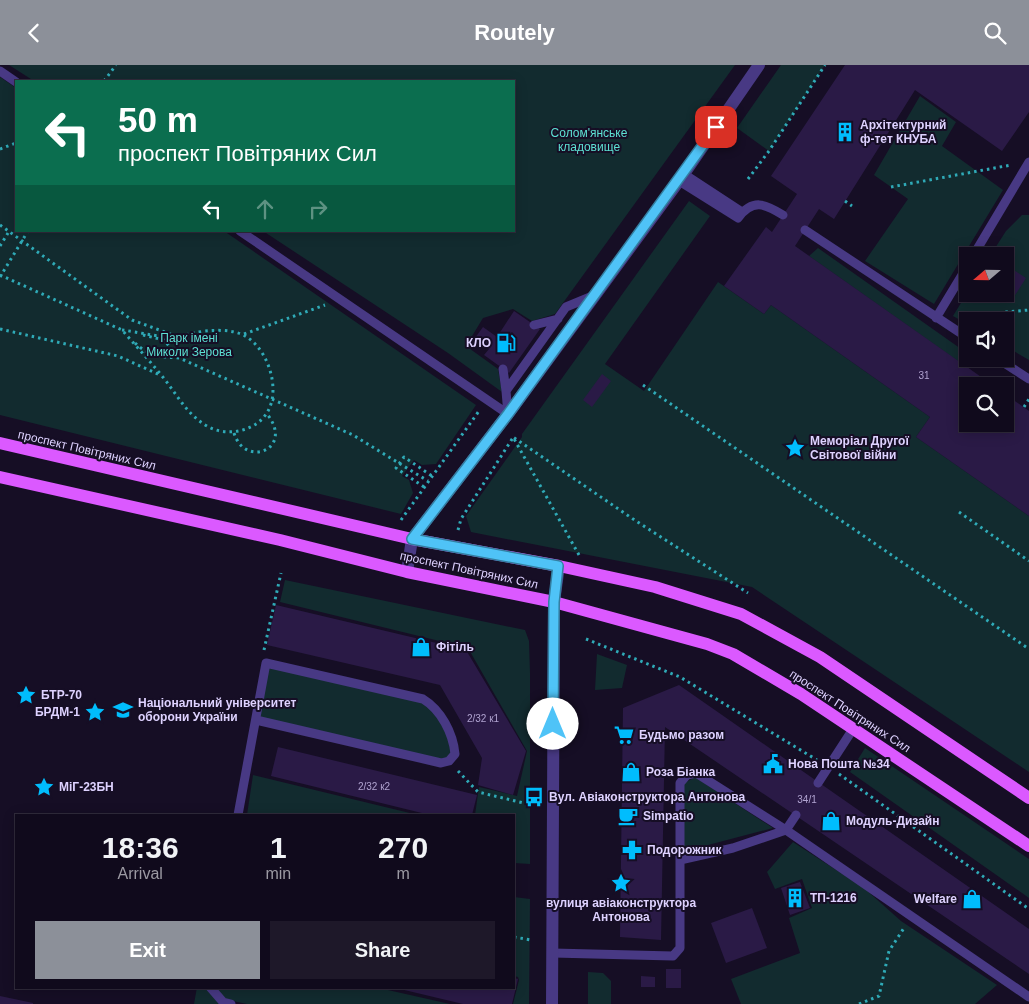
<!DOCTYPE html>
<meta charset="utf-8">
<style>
body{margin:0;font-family:Helvetica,sans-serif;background:#1e1829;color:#f1f3f6;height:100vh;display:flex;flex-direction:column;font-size:19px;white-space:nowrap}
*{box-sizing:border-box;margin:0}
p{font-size:16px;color:#9c9aa3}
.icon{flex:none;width:28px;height:28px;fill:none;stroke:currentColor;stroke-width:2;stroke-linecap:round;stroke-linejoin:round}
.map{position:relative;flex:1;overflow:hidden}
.details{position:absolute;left:15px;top:749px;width:500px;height:175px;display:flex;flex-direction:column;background:#100a1c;border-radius:0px;box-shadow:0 2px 12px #0003,0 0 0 1px #302b3b}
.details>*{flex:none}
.guide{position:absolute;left:15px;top:15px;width:500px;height:152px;border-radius:0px;box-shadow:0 2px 12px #0003,0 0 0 1px #302b3b;background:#0b6e4f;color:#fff;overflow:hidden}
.needle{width:32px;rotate:250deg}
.controls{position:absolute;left:959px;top:182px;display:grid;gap:10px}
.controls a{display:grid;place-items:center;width:55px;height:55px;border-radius:0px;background:#100a1c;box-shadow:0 2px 12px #0003,0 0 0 1px #302b3b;font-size:25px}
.pin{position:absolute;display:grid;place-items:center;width:42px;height:42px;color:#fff;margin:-21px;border-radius:10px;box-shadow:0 2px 8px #0006}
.me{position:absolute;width:55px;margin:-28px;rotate:0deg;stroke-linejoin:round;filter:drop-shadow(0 0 4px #0008)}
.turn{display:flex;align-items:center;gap:18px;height:105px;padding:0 20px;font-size:22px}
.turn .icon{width:65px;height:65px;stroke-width:2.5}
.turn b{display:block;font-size:35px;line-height:42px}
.lanes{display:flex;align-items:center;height:48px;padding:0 20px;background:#0003;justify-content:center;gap:25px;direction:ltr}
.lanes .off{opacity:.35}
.eta{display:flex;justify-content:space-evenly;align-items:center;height:85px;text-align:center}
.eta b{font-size:30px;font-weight:800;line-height:35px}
.cta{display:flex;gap:10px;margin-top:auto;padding:10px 20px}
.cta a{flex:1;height:58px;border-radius:0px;background:#8c9099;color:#fff;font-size:20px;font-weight:800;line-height:58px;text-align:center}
.cta a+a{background:#1e1829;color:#f1f3f6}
header{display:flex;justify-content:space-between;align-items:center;height:65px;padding:0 20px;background:#8c9099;color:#fff;font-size:22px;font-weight:800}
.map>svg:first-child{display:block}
</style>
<header><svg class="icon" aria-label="back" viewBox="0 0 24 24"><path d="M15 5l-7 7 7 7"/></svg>Routely<svg class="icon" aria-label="search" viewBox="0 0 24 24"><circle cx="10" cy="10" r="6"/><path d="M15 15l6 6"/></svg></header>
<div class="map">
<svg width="1029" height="939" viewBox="0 0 1029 939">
<rect width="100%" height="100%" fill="#160e25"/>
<path fill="#122b2f" d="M9,0H735L555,249L532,256L513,244L483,253L466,281L498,304L502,327L448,288L263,166H514V16H34Z
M781,0H825L769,86L737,63Z
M0,12L16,23V166H224L476,340L436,399L422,400L414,395L402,411L409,415L413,428L401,449L0,350Z
M920,31L956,57L942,81L1003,125L934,239L865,196L908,134L874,110Z
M689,136L710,151L605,299L644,326L718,217L764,249L771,240L930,352L916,372L1029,451V707L752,522L471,467L466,451L522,372V369Z
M1022,150H1029V295L1005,281V256H968L967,259L953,251L967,228L1005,229V191H990L1006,166Z
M818,183L964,286L962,299L809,191Z
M285,515L525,565L529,576L530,608V799L514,798V750H475L479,722L517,731L527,686L468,583L280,537Z
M597,589L627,600L622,623L595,625Z
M268,601L422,635C439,646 449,668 453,687L448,694L440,696L259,653Z
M865,683L1029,794V833L850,707Z
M253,710L418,750H247Z
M695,712L704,718L773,763L689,785L683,781V719Z
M793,777L864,823L901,856L997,920L975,939H741L731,914L800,888L789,853L812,843L802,814L775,824L767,807Z
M514,832L530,834L529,939H513L519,915L518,912L514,911Z
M588,907L603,908L611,916V939H588Z
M197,922L209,923L224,939H194Z
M215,923H379L450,939H247C235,936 220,935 215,923Z"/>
<path fill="#2a1a46" d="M845,0H1029V47L1002,86L915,25L834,154L819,144L795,181L994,321H968V359H1005V329L1029,346V451L916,372L930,352L771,240L764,249L724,221L766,162L772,167L797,129L771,111Z
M1009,202L1026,213L1010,238L996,229H1005V208Z
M514,246L540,264L509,308L484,290L489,284L475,273L483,262L497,272Z
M602,309L611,316L592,342L583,335Z
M276,540L466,585L526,686L513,730L478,720L482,693L440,620L267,580Z
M679,620L1029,864V909L665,662L661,875L620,872L623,643Z
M278,682L477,730L472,750H430L271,711Z
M800,817L810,843L790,850L781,823Z
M752,843L767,883L726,898L711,858Z
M666,904H681V923H666Z
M641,911L655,912V922H641Z
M514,913L518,914L512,939H463L396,923L514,922Z
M0,931L33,938V939H0Z"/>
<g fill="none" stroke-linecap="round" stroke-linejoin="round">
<path stroke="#2faab7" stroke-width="3" stroke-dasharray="2.5 4" stroke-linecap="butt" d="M104,16L116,0
M0,84L16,78
M748,114L769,86L825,0
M891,122L1011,100
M845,136L852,141
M0,160L132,255L173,270
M0,181L8,168
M0,210L122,265
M0,212L28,166
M960,251L1029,245
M0,264L118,291L160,310
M122,265C139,267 160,273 178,272C183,271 188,269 193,268C208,265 231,263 245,271C267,283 280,321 269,344C259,366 227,373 207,361C186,349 177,329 162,311C149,295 135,280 122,265Z
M244,269L325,240
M143,270L164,275L179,293
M135,278C149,291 160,292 179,293L353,370L428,416
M643,320L1029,584
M1024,342L1029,334
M234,368C245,404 295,384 267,349
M424,422L396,403L404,392L432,411
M959,447L1029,496
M401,455L479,346
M458,465L461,454L514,371
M579,490L513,372L636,456L748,528
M586,574L680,612L817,695
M264,585L281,508
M458,706L478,727L532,740
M839,709L1029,844
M514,872L531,875
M859,939L879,931L889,886L904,863"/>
<path stroke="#483984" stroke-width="9" d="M0,6L16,17
M684,109L742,147
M679,116L738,153C753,133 765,139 783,150
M805,165L968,273
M240,166L508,349
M973,191L1029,97
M936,253L968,200
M534,260L558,254
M998,294L1029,314
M503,304L506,326
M508,349L506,326L566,242L595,230
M818,718L853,664
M238,750L266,598L423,634C441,645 453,668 455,689L449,696L441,698L256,655
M680,795L733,783L786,765L796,750
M553,888L673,891L680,883V718L687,710L696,708L786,765L1029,932
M210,922L223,937L231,939"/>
<path stroke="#483984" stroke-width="12" d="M407,507L412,474L508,349L679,116L759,0
M552,939L554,537L559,501"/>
<path stroke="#db59ff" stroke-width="12" d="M0,378L412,474L559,501L655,522L741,549L820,592L1029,733
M0,412L280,475L407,507L554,537L707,579L733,589L801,629L1029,781"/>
</g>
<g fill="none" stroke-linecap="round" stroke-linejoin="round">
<defs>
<path id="route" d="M553,659L554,537L558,501L412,474L508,349L716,62"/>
</defs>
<use href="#route" stroke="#337fa1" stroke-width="12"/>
<use href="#route" stroke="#4fc3f7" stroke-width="9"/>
</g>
<defs>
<symbol id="building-bare" viewBox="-9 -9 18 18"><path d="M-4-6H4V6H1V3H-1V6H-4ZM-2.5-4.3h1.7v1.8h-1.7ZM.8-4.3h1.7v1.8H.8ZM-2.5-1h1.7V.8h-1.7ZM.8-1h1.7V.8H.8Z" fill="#00bdfd" stroke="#160e25" stroke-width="2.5" paint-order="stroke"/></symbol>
<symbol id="fuel-bare" viewBox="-9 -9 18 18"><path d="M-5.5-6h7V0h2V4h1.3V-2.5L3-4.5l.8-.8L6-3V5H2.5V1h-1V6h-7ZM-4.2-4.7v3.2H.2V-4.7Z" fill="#00bdfd" stroke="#160e25" stroke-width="2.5" paint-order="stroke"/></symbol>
<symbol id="sight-bare" viewBox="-9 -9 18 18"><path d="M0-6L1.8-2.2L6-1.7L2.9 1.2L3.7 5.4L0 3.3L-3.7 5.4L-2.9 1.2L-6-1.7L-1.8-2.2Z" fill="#00bdfd" stroke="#160e25" stroke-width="2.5" paint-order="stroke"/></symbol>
<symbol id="shop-bare" viewBox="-9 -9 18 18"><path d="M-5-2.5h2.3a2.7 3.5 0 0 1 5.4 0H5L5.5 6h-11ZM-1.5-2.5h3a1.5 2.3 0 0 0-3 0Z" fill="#00bdfd" stroke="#160e25" stroke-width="2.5" paint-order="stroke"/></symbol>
<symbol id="university-bare" viewBox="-9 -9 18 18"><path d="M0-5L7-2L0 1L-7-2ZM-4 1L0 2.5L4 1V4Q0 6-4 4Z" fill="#00bdfd" stroke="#160e25" stroke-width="2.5" paint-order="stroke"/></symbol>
<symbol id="supermarket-bare" viewBox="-9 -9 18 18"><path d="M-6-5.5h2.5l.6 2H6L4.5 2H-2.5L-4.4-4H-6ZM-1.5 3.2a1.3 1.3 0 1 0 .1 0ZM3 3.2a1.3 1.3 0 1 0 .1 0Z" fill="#00bdfd" stroke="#160e25" stroke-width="2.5" paint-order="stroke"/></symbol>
<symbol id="civic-bare" viewBox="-9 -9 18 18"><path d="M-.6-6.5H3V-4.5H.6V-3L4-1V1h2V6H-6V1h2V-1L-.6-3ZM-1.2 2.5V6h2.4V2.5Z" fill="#00bdfd" stroke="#160e25" stroke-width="2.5" paint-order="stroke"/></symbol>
<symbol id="bus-bare" viewBox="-9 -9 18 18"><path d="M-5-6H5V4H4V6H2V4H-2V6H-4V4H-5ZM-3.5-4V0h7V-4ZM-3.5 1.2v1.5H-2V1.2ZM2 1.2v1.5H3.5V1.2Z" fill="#00bdfd" stroke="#160e25" stroke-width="2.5" paint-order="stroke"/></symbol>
<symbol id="cafe-bare" viewBox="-9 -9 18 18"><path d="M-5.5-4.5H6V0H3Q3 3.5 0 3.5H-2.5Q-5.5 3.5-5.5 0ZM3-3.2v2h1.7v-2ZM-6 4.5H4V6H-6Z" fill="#00bdfd" stroke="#160e25" stroke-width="2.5" paint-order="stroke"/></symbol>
<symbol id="pharmacy-bare" viewBox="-9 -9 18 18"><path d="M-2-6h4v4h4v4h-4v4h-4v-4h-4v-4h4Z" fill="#00bdfd" stroke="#160e25" stroke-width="2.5" paint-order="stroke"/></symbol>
</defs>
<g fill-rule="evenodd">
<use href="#building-bare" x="831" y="53" width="28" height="28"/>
<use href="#fuel-bare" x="492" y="264" width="28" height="28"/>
<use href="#sight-bare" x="781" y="369" width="28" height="28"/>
<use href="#shop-bare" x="407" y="568" width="28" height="28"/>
<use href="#sight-bare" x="12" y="616" width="28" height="28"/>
<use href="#university-bare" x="109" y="631" width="28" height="28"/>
<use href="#sight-bare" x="81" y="633" width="28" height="28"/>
<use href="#supermarket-bare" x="610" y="656" width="28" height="28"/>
<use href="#civic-bare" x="759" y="685" width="28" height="28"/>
<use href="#shop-bare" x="617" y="693" width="28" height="28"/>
<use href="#sight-bare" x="30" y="708" width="28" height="28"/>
<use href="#bus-bare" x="520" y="718" width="28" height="28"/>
<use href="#cafe-bare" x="614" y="737" width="28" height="28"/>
<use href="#shop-bare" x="817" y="742" width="28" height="28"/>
<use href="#pharmacy-bare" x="618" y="771" width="28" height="28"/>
<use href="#sight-bare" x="607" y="804" width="28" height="28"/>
<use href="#building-bare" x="781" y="819" width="28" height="28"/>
<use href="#shop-bare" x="958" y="820" width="28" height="28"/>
</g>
<g text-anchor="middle" stroke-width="4" stroke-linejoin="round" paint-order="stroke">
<g font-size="10" fill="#b1a4d1">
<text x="924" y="314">31</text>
<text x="483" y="657">2/32 к1</text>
<text x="374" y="725">2/32 к2</text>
<text x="807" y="738">34/1</text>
</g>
<g font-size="12" font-weight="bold" fill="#ded2ff" stroke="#160e25" text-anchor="start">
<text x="860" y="64">Архітектурний<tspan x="860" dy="14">ф-тет КНУБА</tspan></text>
<text x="491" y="282" text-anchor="end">КЛО</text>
<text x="810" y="380">Меморіал Другої<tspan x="810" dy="14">Світової війни</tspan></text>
<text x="436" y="586">Фітіль</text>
<text x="41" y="634">БТР-70</text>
<text x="138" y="642">Національний університет<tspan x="138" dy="14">оборони України</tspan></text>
<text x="80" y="651" text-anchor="end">БРДМ-1</text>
<text x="639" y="674">Будьмо разом</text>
<text x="788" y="703">Нова Пошта №34</text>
<text x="646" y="711">Роза Біанка</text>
<text x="59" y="726">МіГ-23БН</text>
<text x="549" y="736">Вул. Авіаконструктора Антонова</text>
<text x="643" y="755">Simpatio</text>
<text x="846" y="760">Модуль-Дизайн</text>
<text x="647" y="789">Подорожник</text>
<text x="810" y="837">ТП-1216</text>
<text x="957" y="838" text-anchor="end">Welfare</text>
<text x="621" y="842" text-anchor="middle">вулиця авіаконструктора<tspan x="621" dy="14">Антонова</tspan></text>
</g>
<g font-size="12" fill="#5de0d3" stroke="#160e25">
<text x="589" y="72">Солом'янське<tspan x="589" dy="14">кладовище</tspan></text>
<text x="189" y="277">Парк імені<tspan x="189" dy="14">Миколи Зерова</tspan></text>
</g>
<g font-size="12" fill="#ded2ff" stroke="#160e25">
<text transform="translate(87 385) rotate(13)" y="4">проспект Повітряних Сил</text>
<text transform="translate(469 505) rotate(12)" y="4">проспект Повітряних Сил</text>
<text transform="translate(850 646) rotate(33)" y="4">проспект Повітряних Сил</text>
</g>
</g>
</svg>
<div class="controls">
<a><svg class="needle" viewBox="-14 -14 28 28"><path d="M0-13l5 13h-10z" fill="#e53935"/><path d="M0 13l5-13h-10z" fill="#9c9aa3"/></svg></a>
<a><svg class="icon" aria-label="sound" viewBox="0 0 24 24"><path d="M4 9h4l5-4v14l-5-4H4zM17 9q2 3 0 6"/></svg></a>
<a><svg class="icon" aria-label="search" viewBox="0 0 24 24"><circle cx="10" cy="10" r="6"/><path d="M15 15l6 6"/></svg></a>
</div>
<div class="pin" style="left:716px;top:62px;background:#d93025"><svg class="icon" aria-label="arrive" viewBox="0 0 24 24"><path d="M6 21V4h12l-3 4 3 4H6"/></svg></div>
<svg class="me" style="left:553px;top:659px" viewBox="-20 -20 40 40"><circle r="19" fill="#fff"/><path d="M0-13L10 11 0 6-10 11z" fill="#4fc3f7"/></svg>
<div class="guide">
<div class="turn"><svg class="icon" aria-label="left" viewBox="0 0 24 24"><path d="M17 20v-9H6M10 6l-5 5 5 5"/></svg><div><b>50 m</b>проспект Повітряних Сил</div></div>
<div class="lanes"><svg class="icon" aria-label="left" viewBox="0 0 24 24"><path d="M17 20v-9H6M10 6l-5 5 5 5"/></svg><svg class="icon off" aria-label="ahead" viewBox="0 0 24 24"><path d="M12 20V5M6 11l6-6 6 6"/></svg><svg class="icon off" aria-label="right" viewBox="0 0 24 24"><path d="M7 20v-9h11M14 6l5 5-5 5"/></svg></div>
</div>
<section class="details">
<div class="eta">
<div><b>18:36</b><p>Arrival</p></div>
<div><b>1</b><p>min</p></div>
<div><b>270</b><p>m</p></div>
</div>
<div class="cta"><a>Exit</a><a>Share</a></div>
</section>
</div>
